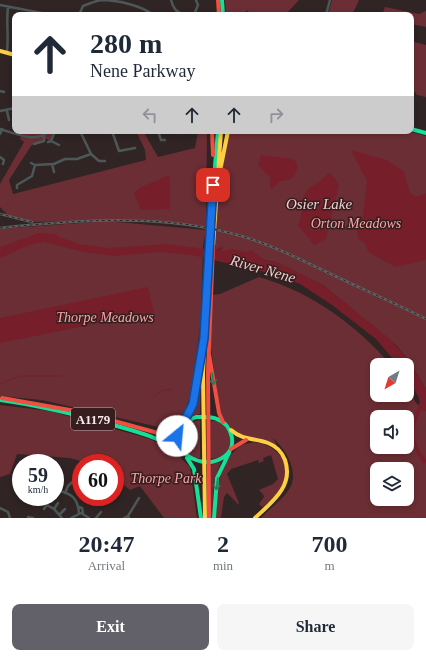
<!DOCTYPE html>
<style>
body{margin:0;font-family:"Times New Roman",serif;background:#f6f6f7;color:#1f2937;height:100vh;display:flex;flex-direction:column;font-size:15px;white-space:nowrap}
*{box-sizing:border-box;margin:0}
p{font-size:13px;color:#747a83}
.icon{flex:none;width:22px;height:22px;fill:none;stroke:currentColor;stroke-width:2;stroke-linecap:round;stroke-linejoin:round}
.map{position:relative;height:518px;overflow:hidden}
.side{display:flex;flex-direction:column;background:#fff;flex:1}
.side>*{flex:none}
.top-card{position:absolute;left:12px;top:12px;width:402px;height:122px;border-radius:8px;box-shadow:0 2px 6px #0003;background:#fff;color:#1f2937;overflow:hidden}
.needle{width:26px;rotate:219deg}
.buttons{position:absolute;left:370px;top:358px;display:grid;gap:8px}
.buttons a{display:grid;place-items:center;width:44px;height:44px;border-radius:8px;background:#fff;box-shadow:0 2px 6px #0003;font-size:20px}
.speed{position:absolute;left:12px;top:454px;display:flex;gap:8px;font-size:20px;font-weight:700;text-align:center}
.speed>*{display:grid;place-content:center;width:52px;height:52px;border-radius:50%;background:#fff;box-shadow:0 2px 6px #0003;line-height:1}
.speed small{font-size:10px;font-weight:400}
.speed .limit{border:6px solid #d22;background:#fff;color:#111}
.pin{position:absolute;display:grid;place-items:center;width:34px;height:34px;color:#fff;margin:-17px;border-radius:8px;box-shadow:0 2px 6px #0006}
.me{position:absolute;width:44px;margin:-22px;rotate:28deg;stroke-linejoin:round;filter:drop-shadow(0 0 3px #0008)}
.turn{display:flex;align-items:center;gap:14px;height:84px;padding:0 12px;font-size:18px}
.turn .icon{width:52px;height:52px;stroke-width:2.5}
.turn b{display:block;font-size:28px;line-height:34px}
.lanes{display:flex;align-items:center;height:38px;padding:0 12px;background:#0003;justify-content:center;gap:20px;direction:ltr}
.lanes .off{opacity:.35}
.eta{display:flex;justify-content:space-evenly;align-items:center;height:68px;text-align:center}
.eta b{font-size:24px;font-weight:600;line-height:28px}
.action{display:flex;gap:8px;margin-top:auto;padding:8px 12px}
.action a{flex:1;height:46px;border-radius:8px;background:#626068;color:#fff;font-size:16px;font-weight:600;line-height:46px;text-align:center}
.action a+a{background:#f6f6f7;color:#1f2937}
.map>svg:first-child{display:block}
</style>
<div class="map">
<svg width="426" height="518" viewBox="0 0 426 518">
<rect width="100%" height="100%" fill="#302424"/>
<path fill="#6b2e34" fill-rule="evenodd" d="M225,0H299L285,15H253L246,10V15H226Z
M332,0H359L352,15H328Z
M385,7L419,14L426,11V27L411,24V15H382Z
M411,41L426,45V97L417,95L412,89Z
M16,131H54L50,141L47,139L34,143L31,146L9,180L13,194L146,160L145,150L136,131H143L158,157L195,148L198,131H207L206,227L129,220L33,222L6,216V213L0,207V184L24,142L20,139L21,134Z
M229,131H407L426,136V389L406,357L396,345L323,285L275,262L264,260L249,250L261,260L240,251H219L223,248L214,250L219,188Z
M106,221L206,230L203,246L201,319L191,395L181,419L167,429L42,400L0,396V229Z
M259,277C311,292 355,324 391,365H377V395H407V385L416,403L426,411V518H261C269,509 281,501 288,491C301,473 286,450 273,438L278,447C265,438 250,442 239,435C231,431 224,420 220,413L210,341L212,295L220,294ZM377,417H407V447H377ZM377,469H407V499H377Z
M201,368L200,414L188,417L194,403Z
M0,405L50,411L147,438L169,447L190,467L197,518H164L140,486L130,490L115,478V463H87L70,458L17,454L10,474L0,477Z
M193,420V422L200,420V458L193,459L180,447L178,435L184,424Z
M208,420C211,421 216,421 217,421C235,426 235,452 217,459L209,458Z
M251,442C283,443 299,475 274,497C270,501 266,505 262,507L259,504L264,497L263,494L259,490L273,484L278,479L271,455L263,458L264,461L259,463L258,460L231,469L227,474L239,503L237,505V503L227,493L224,497L221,518H216C217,494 217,475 231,455C237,448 242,443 252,443Z
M221,462L214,481L212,518H210L209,465Z"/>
<path fill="#761f2b" d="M351,150L387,160L404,172L410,193L417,197L426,193V260L396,267L368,252L365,243L358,239L357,231L362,224L367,181Z
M261,155L294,159L298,167L295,174L290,180C281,180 278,182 272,189L270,188V177L258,165Z
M329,173L335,178L339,185L326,239L314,245L298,225L301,216L302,199L310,187L319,182Z
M167,176L170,177V209L141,210L134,193L139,188Z
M39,233L53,234L56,233L57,236L79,244L108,248L167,244L213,250L223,246V248L219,249L220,251L232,249L247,252L252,250L264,260L275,262L285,266L323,285L390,339L406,357L426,389V411L422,410C413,422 412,439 420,452C423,456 426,457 426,462L423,464L416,452L411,436V422L420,402L418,396L407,379V365H398L376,339L332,305L300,284L273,274L192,255L160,252L114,256L83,252L44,242L32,244L0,258V247Z
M148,287L154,312L0,343V318Z"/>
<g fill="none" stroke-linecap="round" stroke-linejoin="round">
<path stroke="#761f2b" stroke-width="1" d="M0,384L20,376H62
M162,391L171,389
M154,397L160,392"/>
<path stroke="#4c5858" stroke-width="2.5" d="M171,0C173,8 176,12 184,15
M0,5L52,15
M79,15L83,6C89,4 95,1 101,0C116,0 141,5 153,15
M194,15L198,5L196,0
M326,15L330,0
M7,52C9,37 6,23 8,7
M0,91L4,92
M0,111L15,108
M7,111L9,120
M0,129C13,133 38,144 48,131
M112,131L119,151L135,148
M158,131L161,140H165
M177,133L185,132
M0,134L2,129
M51,141L59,145
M48,142L51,141L55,131
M34,144L44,141V136
M91,154L99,161H105
M0,157L4,160L3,164
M31,163L35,165
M52,164L54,172
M17,188V185L32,176L35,165L54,164L65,159H77L91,154L80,131
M55,490C72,493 78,498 79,514
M65,493L68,486L81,474
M24,497H25
M58,503L54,509L62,518
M79,507L82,508L83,513
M0,508L8,512L10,518
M44,509L47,505L54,509
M60,514L65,509
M128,516L139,498
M28,517L33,518
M71,518L81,513L89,518
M96,518L101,512
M124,518L128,516L129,518"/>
<path stroke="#16e098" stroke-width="4" d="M222,0L223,15
M411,129L426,133
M210,225L218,131
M0,400C37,405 74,414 110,424C135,431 159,437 181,452
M196,417C203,417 211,416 217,419C232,424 238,446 225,456C198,478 150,435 196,417Z
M184,422L195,394L201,355
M187,458L194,469L201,518
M214,518L217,478L229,453"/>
<path stroke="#ffcf43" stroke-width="4" d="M0,51L15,55
M220,171L228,131
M213,246L221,131
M231,430C242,440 255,438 268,443C276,446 282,452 285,460C294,486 272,502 255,518
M205,518L203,373L210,225"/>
<path stroke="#f24e42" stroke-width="4" d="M218,0L219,15
M212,131L213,155
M209,354L219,413L223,422
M2,398L81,412L158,433H169L180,428
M231,449L246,440
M209,518L208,372L213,246"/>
<defs>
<path id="rail" d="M0,214L32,222
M0,228C78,220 165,213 241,236C273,245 303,261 333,275C364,290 395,303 426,319"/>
</defs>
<use href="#rail" stroke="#5c6262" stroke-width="2.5"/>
<use href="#rail" stroke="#361e1f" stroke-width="1" stroke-dasharray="3" stroke-linecap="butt"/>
</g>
<defs><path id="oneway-shaft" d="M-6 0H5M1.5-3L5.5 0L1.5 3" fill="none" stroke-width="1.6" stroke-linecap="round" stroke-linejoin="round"/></defs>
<g stroke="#267f5c">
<use href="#oneway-shaft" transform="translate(213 379) rotate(82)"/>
<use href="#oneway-shaft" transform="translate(217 484) rotate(98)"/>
</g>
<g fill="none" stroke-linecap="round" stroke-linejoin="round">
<defs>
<path id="route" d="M177,436L193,404L204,338L213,185"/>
</defs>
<use href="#route" stroke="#114b97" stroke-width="10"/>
<use href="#route" stroke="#1a73e8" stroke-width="7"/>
</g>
<g text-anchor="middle" stroke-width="3" stroke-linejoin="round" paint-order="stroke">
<rect fill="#361e1f" stroke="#bfacac" stroke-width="1" x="71" y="408" width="44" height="22" rx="3"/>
<g font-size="13" font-weight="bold" fill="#fae9e9">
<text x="93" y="424">A1179</text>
</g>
<g font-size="14" font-style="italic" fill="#f6a6a8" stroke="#361e1f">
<text x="356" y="228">Orton Meadows</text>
<text x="105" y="322">Thorpe Meadows</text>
<text x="166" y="483">Thorpe Park</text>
</g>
<g font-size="15" font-style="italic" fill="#ecd0d0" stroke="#361e1f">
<text x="319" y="209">Osier Lake</text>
<text transform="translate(263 269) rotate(16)" y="5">River Nene</text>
</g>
</g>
</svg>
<div class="buttons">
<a><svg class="needle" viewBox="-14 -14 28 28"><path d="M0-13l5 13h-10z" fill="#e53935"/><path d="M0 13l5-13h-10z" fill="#747a83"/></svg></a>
<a><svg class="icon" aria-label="sound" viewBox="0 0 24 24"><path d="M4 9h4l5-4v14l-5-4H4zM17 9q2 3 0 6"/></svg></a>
<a><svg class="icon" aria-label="layers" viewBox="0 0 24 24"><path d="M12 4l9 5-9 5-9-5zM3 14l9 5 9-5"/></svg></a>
</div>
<div class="speed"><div>59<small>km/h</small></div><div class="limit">60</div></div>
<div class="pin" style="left:213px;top:185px;background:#d93025"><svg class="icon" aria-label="arrive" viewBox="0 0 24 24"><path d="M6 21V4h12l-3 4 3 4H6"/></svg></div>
<svg class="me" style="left:177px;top:436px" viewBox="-20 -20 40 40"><circle r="19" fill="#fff"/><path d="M0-13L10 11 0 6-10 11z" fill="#1a73e8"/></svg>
<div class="top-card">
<div class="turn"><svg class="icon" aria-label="ahead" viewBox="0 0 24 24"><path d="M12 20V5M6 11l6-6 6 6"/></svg><div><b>280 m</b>Nene Parkway</div></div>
<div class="lanes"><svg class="icon off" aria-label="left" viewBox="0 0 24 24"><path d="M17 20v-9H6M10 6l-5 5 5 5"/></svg><svg class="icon" aria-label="ahead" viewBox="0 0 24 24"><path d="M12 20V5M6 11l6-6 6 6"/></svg><svg class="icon" aria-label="ahead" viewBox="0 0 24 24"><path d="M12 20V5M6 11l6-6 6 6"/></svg><svg class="icon off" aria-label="right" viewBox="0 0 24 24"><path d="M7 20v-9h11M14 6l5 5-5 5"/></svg></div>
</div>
</div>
<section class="side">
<div class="eta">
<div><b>20:47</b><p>Arrival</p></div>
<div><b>2</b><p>min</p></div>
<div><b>700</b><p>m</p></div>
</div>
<div class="action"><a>Exit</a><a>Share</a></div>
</section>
